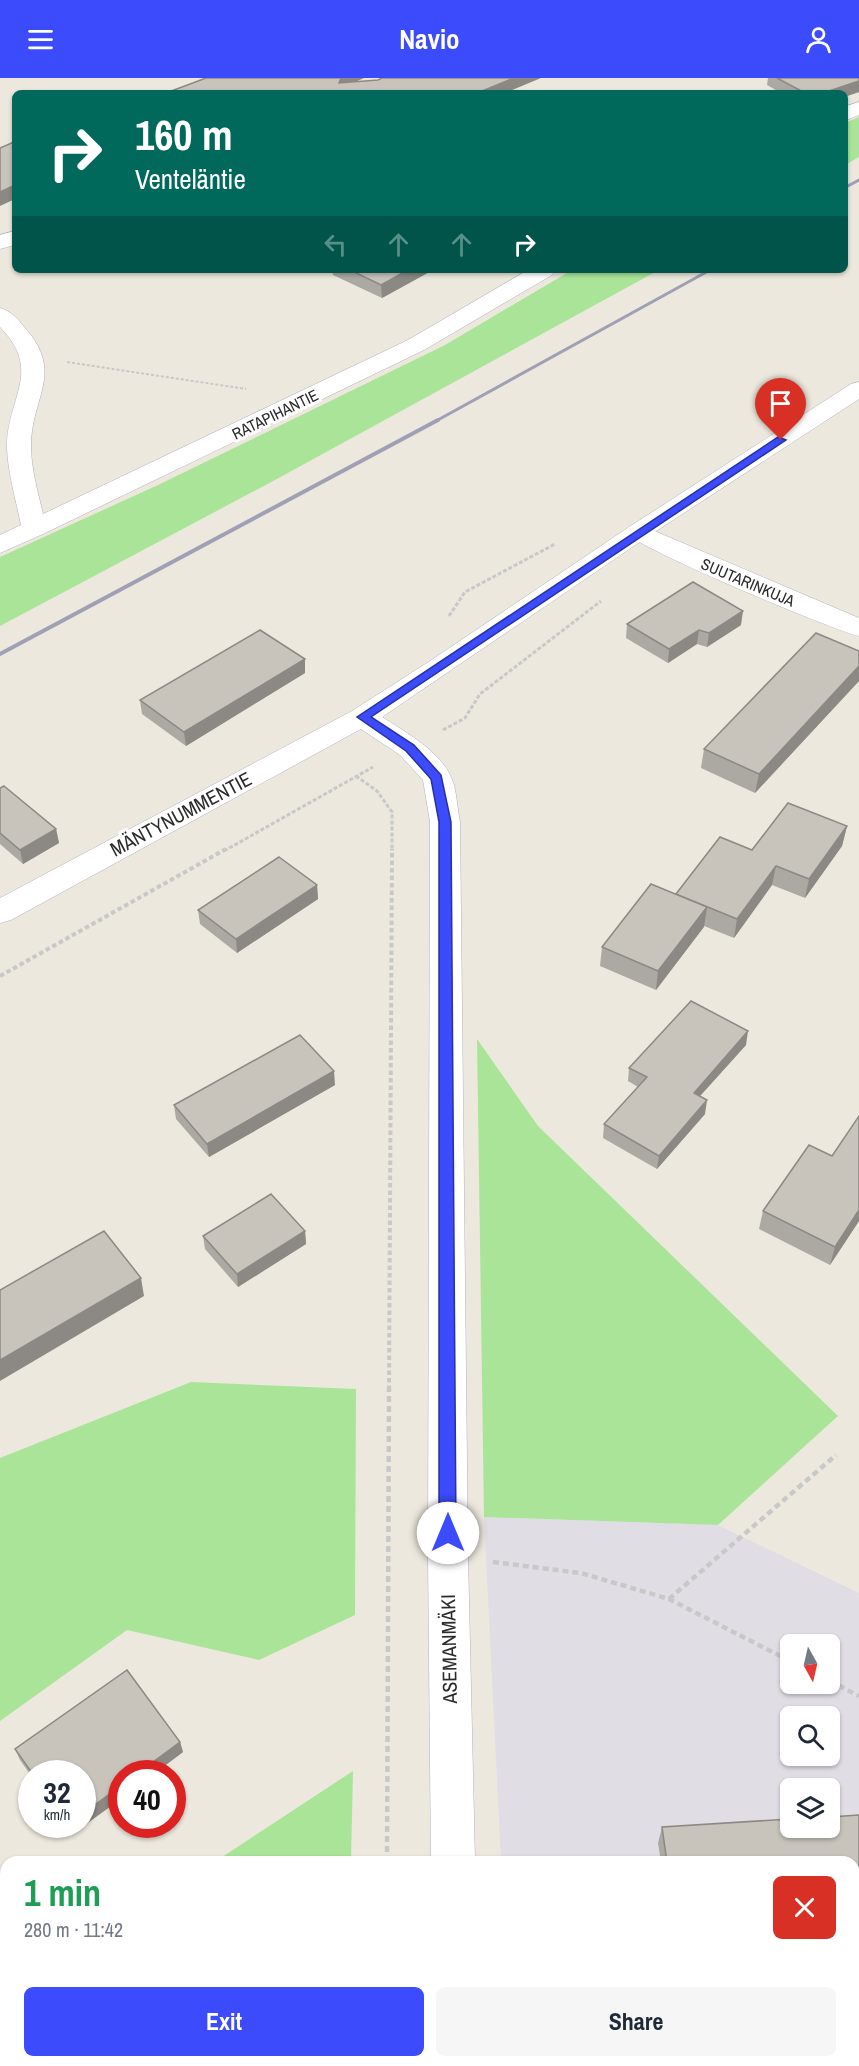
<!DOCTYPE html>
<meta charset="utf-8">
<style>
body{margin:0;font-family:"Archivo Narrow",sans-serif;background:#f6f6f7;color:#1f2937;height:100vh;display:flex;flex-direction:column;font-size:22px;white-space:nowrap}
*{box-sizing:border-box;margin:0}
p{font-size:20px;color:#747a83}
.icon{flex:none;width:33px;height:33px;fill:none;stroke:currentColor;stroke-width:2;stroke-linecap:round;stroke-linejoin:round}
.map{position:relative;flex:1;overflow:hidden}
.details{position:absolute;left:0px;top:1778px;width:860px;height:212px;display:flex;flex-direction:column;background:#fff;border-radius:18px 18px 0 0;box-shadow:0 2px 4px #0004}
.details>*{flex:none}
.guide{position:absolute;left:12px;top:12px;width:836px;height:183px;border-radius:9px;box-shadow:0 2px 4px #0004;background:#00695c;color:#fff;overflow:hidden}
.needle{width:39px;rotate:172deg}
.controls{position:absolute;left:780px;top:1556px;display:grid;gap:12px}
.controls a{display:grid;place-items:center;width:60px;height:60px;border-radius:9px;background:#fff;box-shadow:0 2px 4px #0004;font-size:30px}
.speed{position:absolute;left:18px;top:1682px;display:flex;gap:12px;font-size:30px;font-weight:700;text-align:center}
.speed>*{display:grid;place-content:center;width:78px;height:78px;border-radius:50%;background:#fff;box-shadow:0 2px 4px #0004;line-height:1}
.speed small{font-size:15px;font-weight:400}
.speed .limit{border:9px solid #d22;background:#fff;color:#111}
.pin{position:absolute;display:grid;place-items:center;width:51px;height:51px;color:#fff;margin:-62px -26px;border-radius:50% 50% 50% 0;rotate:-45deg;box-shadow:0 0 6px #0007}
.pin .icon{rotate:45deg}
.me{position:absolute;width:66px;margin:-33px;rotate:0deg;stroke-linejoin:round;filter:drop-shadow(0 0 4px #0008)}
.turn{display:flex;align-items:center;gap:21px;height:126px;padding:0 24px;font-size:27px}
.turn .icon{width:78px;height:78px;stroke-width:2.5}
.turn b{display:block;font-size:42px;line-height:51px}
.lanes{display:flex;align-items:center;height:57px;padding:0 24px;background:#0003;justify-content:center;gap:30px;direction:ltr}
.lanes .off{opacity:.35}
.round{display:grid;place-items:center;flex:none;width:63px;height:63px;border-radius:9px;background:#f6f6f7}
.summary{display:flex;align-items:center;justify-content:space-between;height:102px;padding:0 24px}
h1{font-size:36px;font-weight:700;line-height:45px;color:#1e9e55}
.primary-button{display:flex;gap:12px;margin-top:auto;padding:12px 24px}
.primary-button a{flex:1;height:69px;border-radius:9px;background:#3c4bfb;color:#fff;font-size:24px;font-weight:700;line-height:69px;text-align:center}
.primary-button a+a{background:#f6f6f7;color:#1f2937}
header{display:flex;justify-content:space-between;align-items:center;height:78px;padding:0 24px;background:#3c4bfb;color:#fff;font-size:27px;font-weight:700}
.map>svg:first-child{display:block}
</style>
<header><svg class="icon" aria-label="menu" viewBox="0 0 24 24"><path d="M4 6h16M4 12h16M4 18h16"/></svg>Navio<svg class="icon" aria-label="person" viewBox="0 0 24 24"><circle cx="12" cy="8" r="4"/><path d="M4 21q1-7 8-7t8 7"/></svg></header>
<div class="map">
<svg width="859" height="1988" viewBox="0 0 859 1988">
<rect width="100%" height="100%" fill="#ede8dd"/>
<path fill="#e0dde5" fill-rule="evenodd" d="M484,1439L718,1447L859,1515V1988H517L516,1983H854V1784L501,1783ZM790,1566H830V1605H790ZM790,1638H830V1677H790ZM790,1710H830V1749H790Z"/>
<path fill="#aae499" d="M859,39V79L845,87V45Z
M572,192H659L275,402L0,548V479L158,407L445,267Z
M477,961L538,1048L838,1338L718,1447L484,1439Z
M191,1304L356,1311L355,1537L259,1582L127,1552L0,1643V1380Z
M353,1693L351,1783H216Z
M0,1808L6,1809V1983H348V1988H0Z"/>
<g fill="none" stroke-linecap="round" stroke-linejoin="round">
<defs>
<path id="minor" d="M859,24V37L844,43V29Z
M15,153V167L0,171V157Z
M528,192H555L552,197L424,272L43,456L0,475V457L21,447C16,422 8,396 7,370C6,320 44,294 0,249V230C11,233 18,241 25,250C65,295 31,319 31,368C31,391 38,414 43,436L408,262Z
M638,446L859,540V558C830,551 637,470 625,454L629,449Z"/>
<path id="tertiary" d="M859,304V321L647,459L382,639C404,653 438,672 450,697C457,710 457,730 460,744L468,1478L475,1784H431L428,1478L430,744L423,702L400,677L361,651L11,842L0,845V820L352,633L430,583L629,449L851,306Z
M444,1983H490L491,1988H443Z"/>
</defs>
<use href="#minor" stroke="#b1b2bf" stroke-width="1"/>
<use href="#tertiary" stroke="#b1b2bf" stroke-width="1"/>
<path stroke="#c8c8c8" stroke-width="2" stroke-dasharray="3 2" stroke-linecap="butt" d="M67,284L246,311"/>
<path stroke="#c8c8c8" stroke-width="3" stroke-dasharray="4 2" stroke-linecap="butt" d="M449,538L465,514L555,466
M443,652L465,640L480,616L601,523
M356,698L377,713L392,734V773
M224,773L373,689"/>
<path stroke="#c8c8c8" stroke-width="4" stroke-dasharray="4.5 3" stroke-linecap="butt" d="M0,898L226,771
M389,1312L392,771"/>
<path stroke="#c8c8c8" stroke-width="4.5" stroke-dasharray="6 4" stroke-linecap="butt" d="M493,1484L581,1495L669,1521L790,1583
M669,1521L836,1377
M830,1603L859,1618
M387,1784L389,1310
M388,1983V1988"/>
<use href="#minor" fill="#fff" fill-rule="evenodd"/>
<use href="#tertiary" fill="#fff" fill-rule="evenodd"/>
<path stroke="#9fa0b5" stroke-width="3" d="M844,110L859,102
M436,343L710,192"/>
<path stroke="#9fa0b5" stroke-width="4" d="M0,576L438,342"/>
</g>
<path fill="#aca9a2" d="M768,0H859V14L844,19V15H781L767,7Z
M332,192H433L382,220L333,197Z
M627,546L741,547L707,569L697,566L668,585L626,560Z
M859,573V603L755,715L701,690L704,671Z
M305,595L186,668L142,636L140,622Z
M0,710L56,751L59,765L23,786L0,766Z
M847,748L842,768L805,820L772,807L734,860L704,848L656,912L600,888L602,869L676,817V816L752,772Z
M317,807L318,821L237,875L200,846L198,832Z
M746,967L700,1018L705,1036L657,1091L603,1060L604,1046L638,1009L628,1003L629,990Z
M335,1007L209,1079L176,1041L174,1027Z
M859,1038V1143L830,1187L759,1151L763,1133L832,1078Z
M305,1153L306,1166L238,1209L205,1171L203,1158Z
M127,1592L180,1664L183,1674L155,1695H122V1720L71,1757L63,1746H82V1695H32V1699L20,1682L15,1671Z
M859,1737V1988H687V1983H854V1784H661L658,1765L662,1749L790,1741V1749H830V1739Z"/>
<path fill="#8c8984" d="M341,0H364L342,10L339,5Z
M514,0H541L505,15H482V13Z
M859,3V14L844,19V15H823Z
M15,107V121L0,128V114Z
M408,192H433L382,220L381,207Z
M743,533L741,547L707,569L709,555Z
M699,552L697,566L668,585L669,571Z
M305,581V595L186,668L184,654Z
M859,588V603L755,715L759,696Z
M847,748L842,768L805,820L809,801Z
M56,751L59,765L23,786L20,772Z
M776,788L772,807L734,860L737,841Z
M317,807L318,821L237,875L236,861Z
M707,829L704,849L656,912L658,893Z
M748,953L746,967L691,1028L694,1015Z
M334,993L335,1007L209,1079L207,1066Z
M707,1022L705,1036L657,1091L659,1078Z
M859,1132V1143L830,1187L835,1169Z
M305,1153L306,1166L238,1209L237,1196Z
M141,1200L144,1218L0,1303V1282Z
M180,1664L183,1674L155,1695H138Z
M122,1707V1720L71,1757L67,1748L69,1746H82V1736Z"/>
<path fill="#c8c4bc" stroke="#8c8984" stroke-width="1.5" d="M206,0H341L339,5L378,2L382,0H514L482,13L486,15H166Z
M777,0H859V3L823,15H805Z
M14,64L15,107L0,114V70Z
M350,192H408L381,207Z
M693,504L743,533L709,555L699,552L669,571L627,546Z
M260,552L305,581L184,654L140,622Z
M816,555L859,573V588L759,696L704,671Z
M4,708L56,751L20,772L0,755V710Z
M788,725L847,748L809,801L776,788L737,841L676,816L720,759L752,772Z
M279,779L317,807L236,861L198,832Z
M651,806L707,829L658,893L602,869Z
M691,923L748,953L694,1015L707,1022L659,1078L604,1046L647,999L629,990Z
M300,957L334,993L207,1066L174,1027Z
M859,1038V1132L835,1169L763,1133L809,1067L832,1078Z
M271,1116L305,1153L237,1196L203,1158Z
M104,1153L141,1200L0,1282V1212Z
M127,1592L180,1664L138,1695H122V1707L82,1736V1695H32L15,1671Z
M859,1737V1988H694L693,1983H854V1784H667L662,1749L790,1741V1749H830V1739Z"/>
<path fill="#3c4bfb" stroke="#2731a3" stroke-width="1.5" d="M778,359L786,362L371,639L414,667L441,697L451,744L456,1455L453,1460L448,1462L442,1460L439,1455V744L431,701L406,673L357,639Z"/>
<g text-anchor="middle" stroke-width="6" stroke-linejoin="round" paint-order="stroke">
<g font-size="16" fill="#2b2b2b" stroke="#fff">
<text transform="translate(275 336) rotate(-26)" y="6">RATAPIHANTIE</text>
<text transform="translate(748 504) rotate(23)" y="6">SUUTARINKUJA</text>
</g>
<g font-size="20" fill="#2b2b2b" stroke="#fff">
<text transform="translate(181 736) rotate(-28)" y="7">MÄNTYNUMMENTIE</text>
<text transform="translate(449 1571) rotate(-91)" y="7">ASEMANMÄKI</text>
</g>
</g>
</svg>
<div class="controls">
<a><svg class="needle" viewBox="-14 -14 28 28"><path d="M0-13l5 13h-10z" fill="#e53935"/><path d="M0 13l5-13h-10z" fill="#747a83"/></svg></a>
<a><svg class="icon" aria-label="search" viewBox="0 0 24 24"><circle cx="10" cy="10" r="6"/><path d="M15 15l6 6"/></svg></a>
<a><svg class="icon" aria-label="layers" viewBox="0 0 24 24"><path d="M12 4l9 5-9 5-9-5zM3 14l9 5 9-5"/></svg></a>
</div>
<div class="speed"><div>32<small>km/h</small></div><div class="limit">40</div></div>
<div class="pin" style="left:781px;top:362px;background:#d93025"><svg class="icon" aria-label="arrive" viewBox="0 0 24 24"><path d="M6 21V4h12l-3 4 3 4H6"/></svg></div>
<svg class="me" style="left:448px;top:1455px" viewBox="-20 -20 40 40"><circle r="19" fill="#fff"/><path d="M0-13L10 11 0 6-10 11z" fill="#3c4bfb"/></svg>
<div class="guide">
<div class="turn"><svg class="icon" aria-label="right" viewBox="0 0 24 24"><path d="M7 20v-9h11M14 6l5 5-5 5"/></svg><div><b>160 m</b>Venteläntie</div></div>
<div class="lanes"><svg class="icon off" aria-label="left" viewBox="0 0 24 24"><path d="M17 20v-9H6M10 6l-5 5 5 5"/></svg><svg class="icon off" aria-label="ahead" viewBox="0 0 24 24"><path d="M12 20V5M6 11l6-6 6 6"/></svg><svg class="icon off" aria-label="ahead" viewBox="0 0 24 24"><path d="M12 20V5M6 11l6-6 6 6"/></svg><svg class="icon" aria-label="right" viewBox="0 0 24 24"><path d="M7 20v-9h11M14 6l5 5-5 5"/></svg></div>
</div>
<section class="details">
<div class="summary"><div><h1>1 min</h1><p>280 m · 11:42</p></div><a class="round" style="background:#d93025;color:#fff"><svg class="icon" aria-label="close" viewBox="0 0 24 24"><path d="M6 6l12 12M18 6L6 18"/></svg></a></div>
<div class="primary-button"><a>Exit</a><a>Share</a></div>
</section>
</div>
